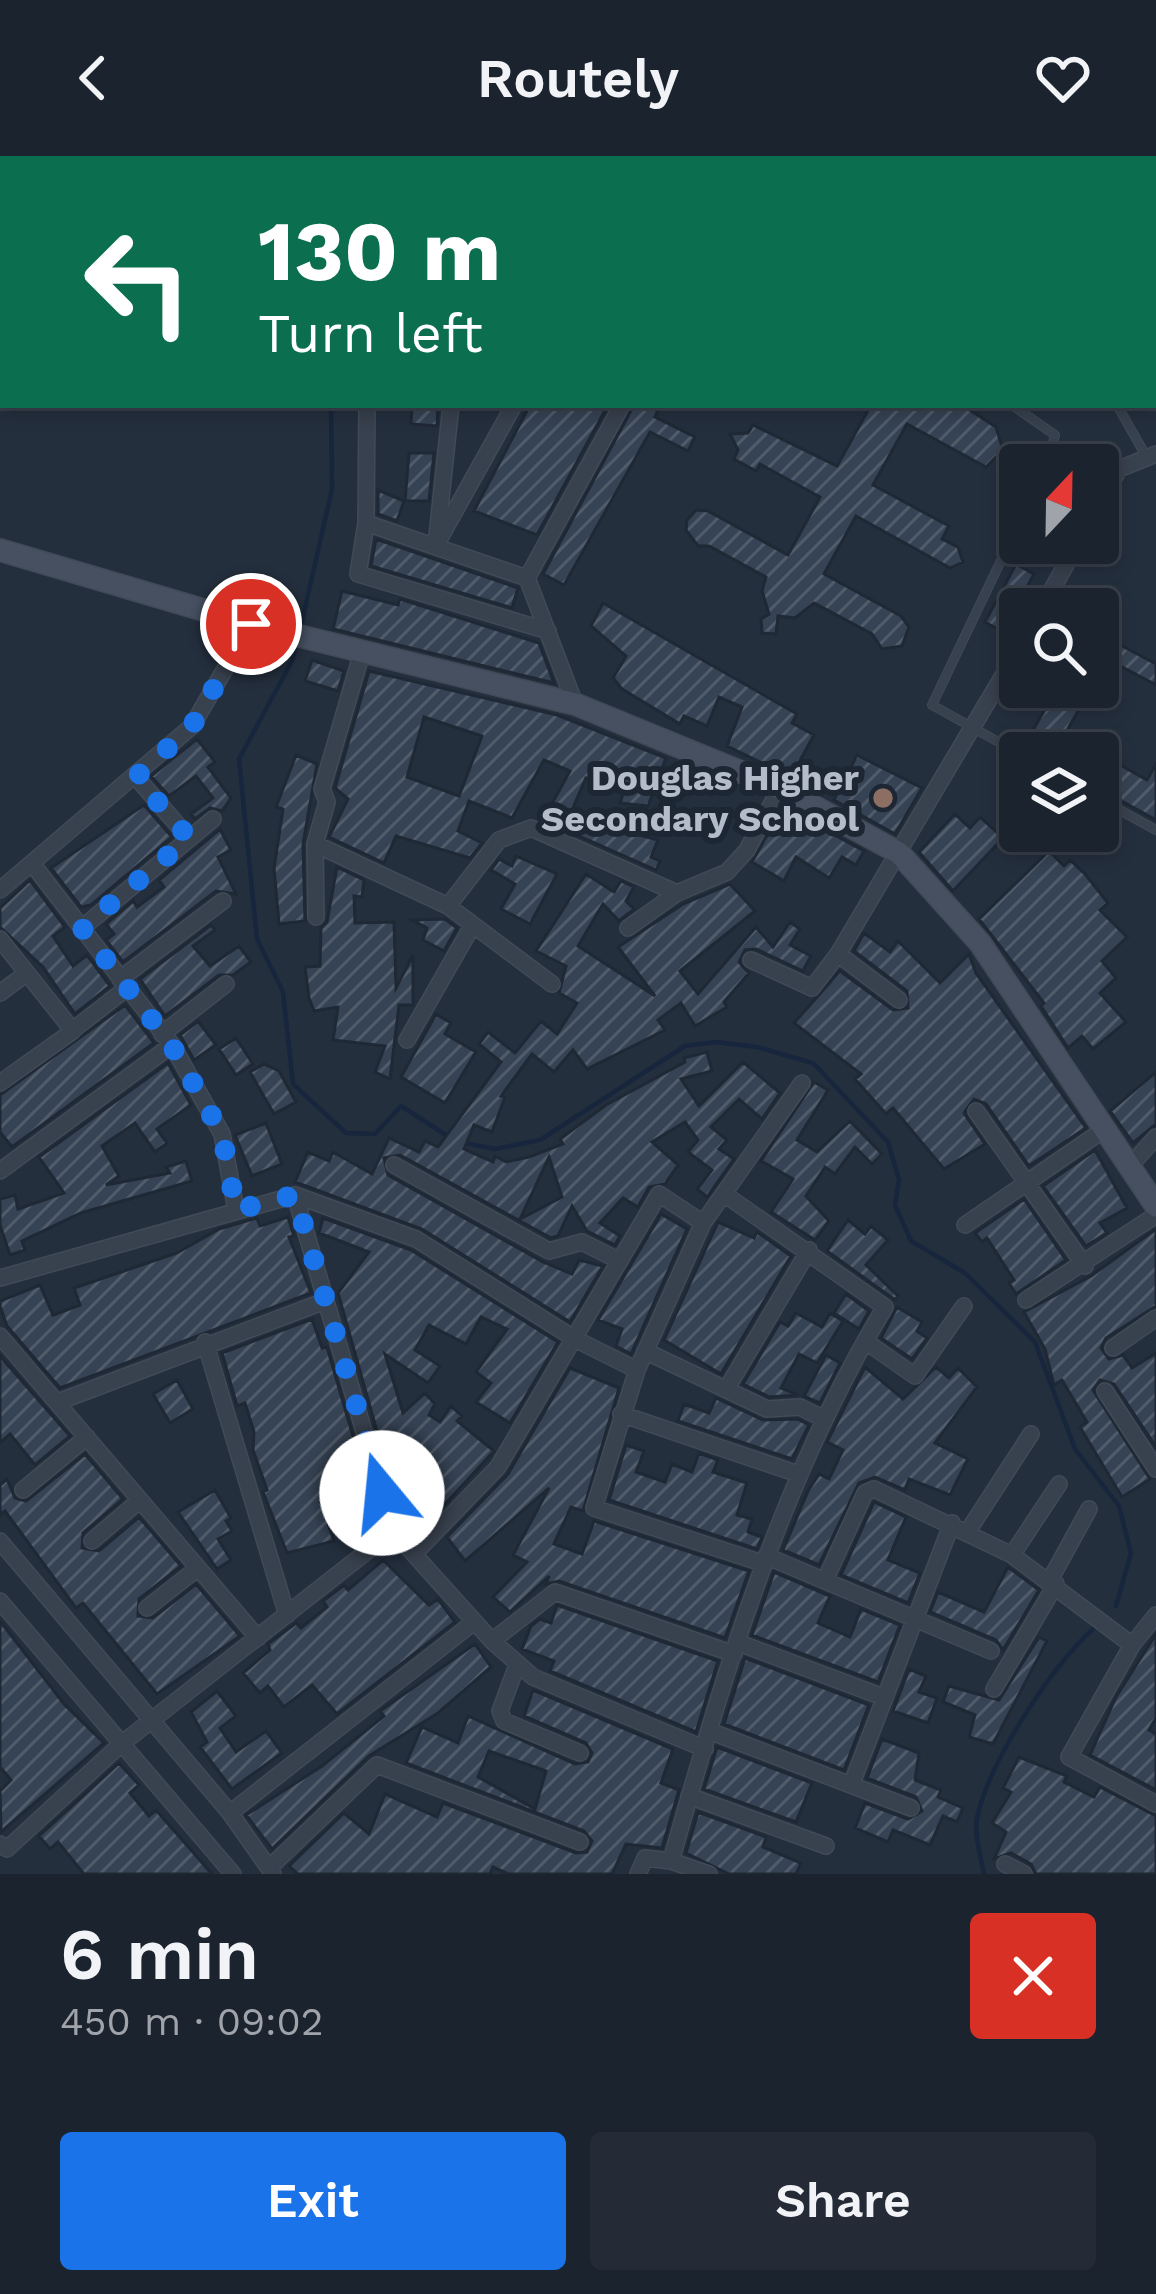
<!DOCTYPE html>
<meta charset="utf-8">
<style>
body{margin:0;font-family:"Work Sans",sans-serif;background:#242b36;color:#f1f3f6;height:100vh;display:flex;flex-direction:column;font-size:45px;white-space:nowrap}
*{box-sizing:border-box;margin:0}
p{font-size:39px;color:#a0a4aa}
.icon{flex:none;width:66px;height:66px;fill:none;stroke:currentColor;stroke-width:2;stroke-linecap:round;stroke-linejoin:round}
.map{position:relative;height:1718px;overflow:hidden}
.panel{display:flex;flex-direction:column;background:#1b232e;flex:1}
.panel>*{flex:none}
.banner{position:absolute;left:0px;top:0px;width:1158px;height:252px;box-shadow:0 6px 18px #0003,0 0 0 3px #39404a;background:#0b6e4f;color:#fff;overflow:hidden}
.needle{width:78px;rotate:22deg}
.tools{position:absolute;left:999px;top:288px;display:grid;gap:24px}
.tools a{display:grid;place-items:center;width:120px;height:120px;border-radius:12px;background:#1b232e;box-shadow:0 6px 18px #0003,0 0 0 3px #39404a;font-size:60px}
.pin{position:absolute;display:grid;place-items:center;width:102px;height:102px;color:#fff;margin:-51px;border:6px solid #fff;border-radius:50%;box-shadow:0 3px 12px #0007}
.me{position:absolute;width:132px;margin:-66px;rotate:343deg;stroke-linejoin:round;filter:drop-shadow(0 0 9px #0008)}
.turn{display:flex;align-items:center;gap:42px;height:252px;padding:0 60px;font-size:54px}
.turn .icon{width:156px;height:156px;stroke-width:2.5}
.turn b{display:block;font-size:84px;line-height:102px}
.round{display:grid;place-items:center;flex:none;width:126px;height:126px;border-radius:12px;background:#242b36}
.overview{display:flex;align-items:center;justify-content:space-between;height:204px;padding:0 60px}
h1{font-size:72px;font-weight:600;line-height:90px}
.primary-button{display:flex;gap:24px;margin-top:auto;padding:24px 60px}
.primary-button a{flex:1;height:138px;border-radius:12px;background:#1a73e8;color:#fff;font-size:48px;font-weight:600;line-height:138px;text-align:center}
.primary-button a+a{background:#242b36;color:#f1f3f6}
header{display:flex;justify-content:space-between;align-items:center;height:156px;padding:0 60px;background:#1b232e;font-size:54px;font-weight:600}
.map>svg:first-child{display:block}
</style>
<header><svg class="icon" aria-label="back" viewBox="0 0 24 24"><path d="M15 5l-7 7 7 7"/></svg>Routely<svg class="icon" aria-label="heart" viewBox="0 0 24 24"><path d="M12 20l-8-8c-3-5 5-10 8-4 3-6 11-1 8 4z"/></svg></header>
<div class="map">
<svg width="1156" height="1718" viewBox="0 0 1156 1718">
<defs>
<pattern id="building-hatch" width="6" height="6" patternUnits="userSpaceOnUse" patternTransform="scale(3)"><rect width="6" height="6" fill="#364354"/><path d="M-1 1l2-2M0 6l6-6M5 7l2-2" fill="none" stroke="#515c6b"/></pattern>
</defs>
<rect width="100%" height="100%" fill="#242f3e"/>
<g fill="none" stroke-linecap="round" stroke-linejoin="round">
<path stroke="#17263c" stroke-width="4.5" d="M331,3V0
M300,474L332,333L331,249
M297,485L292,505L239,603L257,783L283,836L293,928L346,977L375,978L401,950L449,981
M465,987L495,993L540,984L685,890L716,886L757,891L813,907L888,986L899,1024L895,1049L911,1085L965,1117L1035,1186L1075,1293L1119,1350L1131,1397L1116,1450
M984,1718C981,1702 974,1678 977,1662C989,1605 1052,1510 1094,1472"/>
</g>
<path fill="url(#building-hatch)" stroke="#1f2835" stroke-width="3" fill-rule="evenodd" d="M412,249H438L437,270L411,268Z
M530,249H608L537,379L474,355Z
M634,249H660L655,261L695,281L688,295L650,276L564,429L543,418Z
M871,249H962L996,271L1003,294L986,311L907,268L873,329L949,370L942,383L958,391L963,406L950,412L856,360L824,418L901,460L909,471L902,490L882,493L872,478L814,447L795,462L778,460L776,478L762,477L761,463L769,458L762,435L766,421L709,390H698L686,374L687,364L696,354L708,355L788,399L820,341L760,308L756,315L734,303L738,294L730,278L748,277L753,269L837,310Z
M409,297H434L429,345H405Z
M378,334L404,345L397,365L378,358Z
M376,383L518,432L512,452L371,410Z
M1016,408L1034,418L1003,476L985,466Z
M342,435L398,449L400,443L539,487L554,527L333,473Z
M603,447L797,558L792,567L814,579L791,621L727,590L742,551L719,541L707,570L684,560L680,568L622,533L613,522L626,500L591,470Z
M1098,477L1156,508V529L1107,503L1098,520Z
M312,504L344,515L338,535L305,525Z
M369,515L557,559L666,602L648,650L620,647L623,638L586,622L568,663L591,673L599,655L616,662L612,672L658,684L651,701L660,705L656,714L543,664L570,615L544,604L512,662L469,645L458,675L482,687L470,702L396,680L384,707L329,681L348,643L335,632ZM424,561L482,580L459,640L407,621Z
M1058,531H1092L1065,578L1147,624L1156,608V664L1098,632V597H1045L1026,586Z
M197,583L215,606L208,611L231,642L222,655L210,652L195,663L191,658L213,642L196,620L169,640L151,620Z
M296,599L317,608L303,688L305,765L279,768L274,712L283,653L276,651Z
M857,599L922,632L895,678L834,644Z
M144,649L172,681L91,749L81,751L51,712Z
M783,651L864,695L856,709L842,701L829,722L796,701L784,725L752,706Z
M955,658L970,672L980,661L1003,682L953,735L919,696Z
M220,673L231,694L218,701L236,738L216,735L123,806L106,784L114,778L106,768L133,745L137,751L164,731L159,724Z
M1049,695L1064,710L1070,704L1085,718L1108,747L1100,754L1127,781L1102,805L1116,822L1100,837L1126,866L1093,893L1082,880L1068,892L1041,850L1044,847L979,763Z
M516,700L557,718L530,768L501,753L515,728L491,714L499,703L512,710Z
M337,711L364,724L362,741L354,740L355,767L394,766L396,832L413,799V849H399L390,923L375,916L385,890L333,884L338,851L314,855L309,842L305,811L320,810L321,772L327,766Z
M586,718L614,736L621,725L634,731L626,745L634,753L619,765L603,748L578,790L655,840L618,791L683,748L730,728L755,755L680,815L698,838L756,771L773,791L790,766L800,773L790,789L811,800L803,815L756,793L745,794L739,806L749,817L724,846L727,851L695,870L681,847L658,864L665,874L587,913L573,894L554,916L532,898L501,940L505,941L492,976L474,969L464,993L493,1006L495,1000L506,1006L529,1001L563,988L560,983L606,949L685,906L684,902L707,896L712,915L681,923L699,950L743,906L780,937L762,963L739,943L711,971L727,984L719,993L734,1003L707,1041L697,1033L712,1014L688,996L698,984L685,966L652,986L678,1009L665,1028L649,1031L638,1051L623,1042L600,1067L620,1080L615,1089L587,1075L572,1050L558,1080L551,1082L400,999L384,1002L388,1019L543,1106L572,1118L579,1104L603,1110L570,1166L422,1073L295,1026L308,996L329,1005L333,996L372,1018L389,982L419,996L425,985L438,991L501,906L479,888L488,876L515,897L541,865L557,878L577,847L559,837L566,810L536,795ZM549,1001L562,1041L520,1063Z
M30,724L65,771L53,780L73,810L87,799L110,830L75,858L43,811L0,771V752Z
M445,763L457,772L444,795L423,784L427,772L412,764Z
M211,769L215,774L193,790L210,810L239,790L251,806L233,819H219L165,860L140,823Z
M864,777L890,796L898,785L940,827L969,798L976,817L1086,972L1029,1010L986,948L974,943L964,957L985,988L944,1013L893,952L886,958L855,923L861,918L794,867L840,815L893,854L908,852L907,835L854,795Z
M125,849L154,887L12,991L0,976V939Z
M436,858L451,867L445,878L476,896L445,947L401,921Z
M198,865L216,889L194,904L180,879Z
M236,882L253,908L236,919L219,893Z
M168,907L191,949L157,973L167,987L155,996L135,967L102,990L119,1020L106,1029L170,1017L166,1011L186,1005L192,1025L81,1057L22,1085L25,1094L10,1099L0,1069V1043L15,1039L18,1053L64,1037L39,1001Z
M264,908L279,915L296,946L274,958L250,916Z
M1156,916V968L1133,987L1110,955Z
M814,926L828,934L797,984L817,996L850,965L882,998L872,1008L855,991L835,1018L825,1011L806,1040L829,1065L815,1084L771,1056L793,1023L761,1005Z
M266,967L282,1008L252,1020L235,979Z
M1095,994L1127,1052L1100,1067L1107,1077L1086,1090L1043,1030Z
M1024,1043L1066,1104L1016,1138L1009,1127L1014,1124L987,1082L982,1086L975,1077Z
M661,1058L687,1073L631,1198L616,1190L622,1173L598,1164Z
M288,1061L294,1080L289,1081L311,1137L60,1232L7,1170L0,1150V1145L40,1129L53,1159L80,1149L74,1132L177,1097L219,1073L257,1062L260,1070Z
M323,1062L411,1094L558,1186L510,1267L476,1246L491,1227L476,1216L507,1173L481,1161L466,1188L429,1169L415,1194L440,1210L428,1227L385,1198L403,1257L425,1237L435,1248L429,1259L440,1266L451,1250L462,1260L457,1265L494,1295L423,1372L391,1325L338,1137L369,1096L319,1077Z
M848,1064L865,1078L871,1070L888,1084L866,1109L898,1140L895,1144L827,1095Z
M718,1066L754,1082L757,1076L791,1100L721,1218L664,1184Z
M1156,1073V1150L1106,1182L1101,1192L1109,1203L1123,1199L1132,1212L1156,1197V1291L1114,1228L1100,1224L1093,1234L1150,1323L1122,1341L1080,1271L1087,1266L1062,1224L1054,1229L1045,1193L1024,1156L1091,1120Z
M846,1138L869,1155L859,1173L834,1157Z
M897,1151L922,1166L917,1175L927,1182L912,1203L881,1182Z
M796,1157L822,1171L830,1157L843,1165L817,1207L799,1198L781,1232L798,1239L769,1241L743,1228L780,1166L788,1170Z
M312,1163L322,1192L327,1191L368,1332L321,1347L334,1385L287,1397L263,1336L267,1334L253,1294L254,1276L245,1247L237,1250L222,1197Z
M826,1199L840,1207L820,1247L804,1240Z
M0,1200L70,1280L35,1309L10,1278L0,1287Z
M865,1211L903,1243L936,1211L949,1222L958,1212L977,1231L935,1287L968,1303L950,1339L909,1323L905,1334L875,1321L859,1327L819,1409L783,1394L808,1335L819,1318L829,1323L843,1294L827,1286Z
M570,1212L619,1232L583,1355L571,1351L554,1388L582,1398L594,1365L749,1415L725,1482L559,1425L546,1428L549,1420L510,1456L493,1441L527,1406L513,1399L549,1332L465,1405L447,1381L508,1318Z
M177,1224L193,1253L170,1267L153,1238Z
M716,1242L763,1264L798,1263L809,1269L792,1303L678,1265L684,1248L709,1257Z
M626,1289L644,1295L636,1316L665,1326L672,1308L692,1316L699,1297L718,1304L713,1316L747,1327L737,1359L752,1363L748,1376L762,1381L757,1393L609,1344Z
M85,1298L123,1343L83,1377L82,1392L99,1395L139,1361L181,1410L139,1443L138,1460L153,1462L196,1428L240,1480L157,1538L83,1447L76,1452L5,1355L0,1359V1329L7,1323L15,1342L26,1345Z
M215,1334L231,1362L226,1365L232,1375L218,1383L231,1404L217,1413L178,1356Z
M874,1346L906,1361L888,1404L920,1417L908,1447L841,1419Z
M383,1404L429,1449L438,1443L455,1466L337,1558L312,1529L284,1551L268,1530L260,1537L243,1517L270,1494L268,1488L296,1467L301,1472L327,1451L323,1445L344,1429L348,1434Z
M1008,1411L1039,1434L1003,1494L996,1484L930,1456L938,1436L984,1456Z
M774,1416L830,1440L818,1467L850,1481L861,1453L900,1469L878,1526L752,1479Z
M557,1449L718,1505L696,1576L550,1515L554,1505L522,1493L531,1470L540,1463L551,1467Z
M0,1465L64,1548L104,1587L1,1676L0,1635L11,1624L0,1611Z
M1156,1478V1562L1149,1574L1156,1578V1634L1090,1599L1116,1541Z
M1039,1481L1047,1485L993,1588L969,1581L975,1559L943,1546L949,1530L999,1544Z
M475,1488L491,1511L438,1557L369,1600L272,1693L246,1659L322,1610L384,1560L380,1555Z
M745,1502L869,1549L844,1614L724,1568Z
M909,1513L926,1520L919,1536L937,1542L928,1567L893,1555Z
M533,1534L673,1593L661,1627L679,1634L662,1692L626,1688L612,1718H509L493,1711L490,1718H298L289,1710L344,1657L369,1678L385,1638L437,1661L443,1647L576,1697L587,1696L592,1685L584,1675L406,1607L422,1571L458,1587L468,1560L575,1608L588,1606L592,1597L586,1587L524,1560ZM489,1595L546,1615L535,1653L478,1621Z
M217,1535L236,1560L220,1572L236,1596L266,1575L282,1597L232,1633L200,1591L207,1586L191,1556Z
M882,1583L919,1597L915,1624L941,1634L938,1641L963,1652L957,1666L943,1660L930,1689L893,1674L888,1686L855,1672L865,1647L908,1663L922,1655L916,1641L867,1622Z
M717,1591L812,1627L796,1666L704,1633Z
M1019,1601L1067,1620L1064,1626L1094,1641L1100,1631L1156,1660V1718H1036L1031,1708L1011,1697L994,1703L1006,1676L992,1667L1011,1636L1003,1632Z
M119,1607L139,1629L130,1637L149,1660L156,1654L212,1718H84L58,1686L50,1693L39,1680Z
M698,1656L766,1681L763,1691L801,1707L796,1718H729L686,1697Z"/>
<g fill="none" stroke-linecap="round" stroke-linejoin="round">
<defs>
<path id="lane" d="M294,3L295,0
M0,41L3,42
M1012,249L1055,279L1047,309
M1117,249L1146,300
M1020,365L932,549L1020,598
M1098,642L1156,674"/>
<path id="street" d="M509,0L514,3
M747,0L753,3
M381,3L382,0
M547,3L548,0
M642,3L644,0
M367,249L366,367L358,418L548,475
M1098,351L1119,313L1156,298
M366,367L527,422L575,548
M437,380L451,249
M436,389L514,249
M527,422L622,249
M1041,453L1078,387
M136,621L189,682
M315,688L448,750L552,828
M34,710L172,889L222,978L236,1054
M0,734L192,570L251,468
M448,750L499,684L531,672L677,737
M316,761L315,688L327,646L322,633L363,493
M82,772L213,663
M628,772L677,737L727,716L747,694L780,632
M0,783L73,875L0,927
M838,798L899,844
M751,804L812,832L838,798L1020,491
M120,823L223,745
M0,837L27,817
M73,874L127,832
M162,878L226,828
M407,884L471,772
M976,955L1085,1110
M394,1009L549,1095L582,1086L620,1105
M1130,1010L1156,981
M0,1015L172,889
M295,1039L393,1375L492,1485L533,1521L705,1593
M965,1069L1102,975
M0,1122L295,1039L416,1083L575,1183L637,1214
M1026,1144L1156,1059
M0,1180L258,1482
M865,1185L915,1220L964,1150
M205,1186L287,1459
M1113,1192L1156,1162
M645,1195L767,1253L800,1251L822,1262
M727,1232L809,1094
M1105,1235L1156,1313
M58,1246L325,1145
M621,1258L798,1318
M23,1334L87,1281
M968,1375L1031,1278
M0,1385L230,1657L273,1718
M92,1385L140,1344
M416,1396L498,1311L659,1038L703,1067
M1012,1399L1059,1328
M766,1400L991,1495
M765,1408L594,1352L637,1214L703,1067L802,927
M826,1422L865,1337L874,1333L1012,1399L1132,1489
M1050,1424L1089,1353
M0,1445L233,1718
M147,1452L198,1412
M1156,1459L1132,1489L1069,1601L1156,1648
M492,1485L555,1436L734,1498
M739,1487L883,1541
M517,1509L500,1555L504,1565L580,1597
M994,1533L1056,1428
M712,1576L911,1652
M852,1627L952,1367
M689,1640L826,1690
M230,1657L474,1466
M0,1688L7,1693L120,1589L393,1375
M1005,1708L1024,1718
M269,1712L377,1609L580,1686
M638,1718L645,1702L671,1705
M709,1718L671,1705C725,1514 782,1321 885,1151L727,1040"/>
<path id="secondary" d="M0,394L251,468L575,548L780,632L899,697L980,787L1156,1050"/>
</defs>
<use href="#lane" stroke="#414a57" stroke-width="10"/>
<use href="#street" stroke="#414a57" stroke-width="18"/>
<use href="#secondary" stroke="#414a57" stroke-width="24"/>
<use href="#lane" stroke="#38414e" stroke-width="8"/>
<use href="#street" stroke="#38414e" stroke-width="15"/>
<use href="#secondary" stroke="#465061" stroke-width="21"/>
</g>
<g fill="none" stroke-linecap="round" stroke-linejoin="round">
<path stroke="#1a73e8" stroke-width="21" stroke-dasharray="0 37.8" d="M251,468L192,570L136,621L189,682L82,772L172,890L222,978L236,1054L295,1039L382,1337"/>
</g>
<circle fill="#8d6e63" stroke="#1d2633" stroke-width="4.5" cx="883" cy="642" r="12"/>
<g text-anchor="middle" stroke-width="12" stroke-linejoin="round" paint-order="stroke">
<g font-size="36" font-weight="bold" fill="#b4bcc9" stroke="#1d2633" text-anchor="end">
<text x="859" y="634">Douglas Higher<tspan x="859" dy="41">Secondary School</tspan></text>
</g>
</g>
</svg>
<div class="tools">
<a><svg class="needle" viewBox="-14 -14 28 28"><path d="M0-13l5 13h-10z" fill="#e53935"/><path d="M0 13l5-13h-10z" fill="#a0a4aa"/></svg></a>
<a><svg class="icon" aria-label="search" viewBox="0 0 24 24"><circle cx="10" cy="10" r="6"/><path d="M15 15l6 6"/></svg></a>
<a><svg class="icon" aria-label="layers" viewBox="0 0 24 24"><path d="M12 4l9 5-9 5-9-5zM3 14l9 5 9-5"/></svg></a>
</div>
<div class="pin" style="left:251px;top:468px;background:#d93025"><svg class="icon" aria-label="arrive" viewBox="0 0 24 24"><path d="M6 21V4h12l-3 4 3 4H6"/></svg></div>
<svg class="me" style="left:382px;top:1337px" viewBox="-20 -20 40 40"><circle r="19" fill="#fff"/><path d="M0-13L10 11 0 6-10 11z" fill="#1a73e8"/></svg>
<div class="banner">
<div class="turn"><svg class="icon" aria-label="left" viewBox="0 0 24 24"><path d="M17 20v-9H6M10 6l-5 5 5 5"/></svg><div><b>130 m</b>Turn left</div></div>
</div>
</div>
<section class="panel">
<div class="overview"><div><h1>6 min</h1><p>450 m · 09:02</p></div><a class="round" style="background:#d93025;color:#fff"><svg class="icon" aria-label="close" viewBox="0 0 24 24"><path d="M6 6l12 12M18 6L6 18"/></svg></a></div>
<div class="primary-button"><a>Exit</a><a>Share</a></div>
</section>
